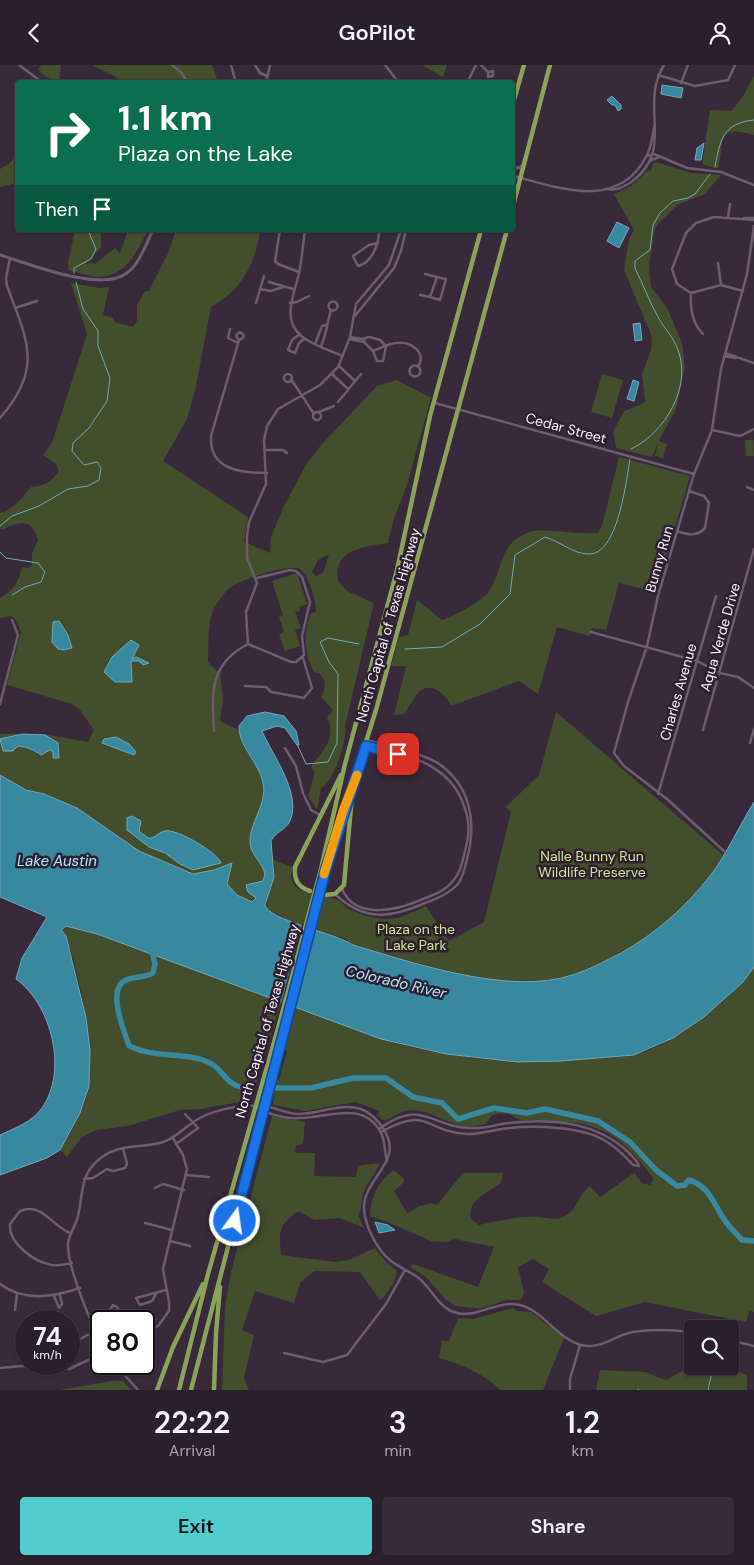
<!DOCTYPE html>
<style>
body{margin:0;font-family:"DM Sans",sans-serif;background:#362d38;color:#f1f3f6;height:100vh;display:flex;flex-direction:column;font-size:19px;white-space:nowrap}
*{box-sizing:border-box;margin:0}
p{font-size:16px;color:#a5a3a9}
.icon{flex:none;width:28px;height:28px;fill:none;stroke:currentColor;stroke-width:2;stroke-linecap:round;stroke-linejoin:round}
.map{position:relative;height:1325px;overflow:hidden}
.sheet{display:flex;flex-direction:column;background:#2a202c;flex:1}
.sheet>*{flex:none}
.banner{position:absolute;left:15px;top:15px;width:500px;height:152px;border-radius:5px;box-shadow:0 1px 4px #0004,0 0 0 1px #463e48;background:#0b6e4f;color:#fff;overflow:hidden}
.buttons{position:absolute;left:684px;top:1255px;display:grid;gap:10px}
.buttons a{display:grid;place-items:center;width:55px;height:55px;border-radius:5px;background:#2a202c;box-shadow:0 1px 4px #0004,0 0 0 1px #463e48;font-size:25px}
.speed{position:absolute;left:15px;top:1245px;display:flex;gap:10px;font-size:25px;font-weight:700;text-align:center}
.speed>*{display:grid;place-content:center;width:65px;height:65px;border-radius:50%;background:#2a202c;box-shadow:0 1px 4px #0004,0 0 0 1px #463e48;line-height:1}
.speed small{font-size:12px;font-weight:400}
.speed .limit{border:2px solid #111;border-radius:8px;background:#fff;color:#111}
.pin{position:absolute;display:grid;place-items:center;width:42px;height:42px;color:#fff;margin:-21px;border-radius:10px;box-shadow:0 2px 8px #0006}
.me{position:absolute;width:55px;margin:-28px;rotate:14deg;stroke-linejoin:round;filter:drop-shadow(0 0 4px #0008)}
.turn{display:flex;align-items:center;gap:18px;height:105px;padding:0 20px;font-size:22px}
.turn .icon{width:65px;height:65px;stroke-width:2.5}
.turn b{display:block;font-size:35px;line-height:42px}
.then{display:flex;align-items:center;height:48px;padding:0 20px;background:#0003;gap:10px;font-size:19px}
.eta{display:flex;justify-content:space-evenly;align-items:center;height:85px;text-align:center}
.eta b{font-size:30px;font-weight:600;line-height:35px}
.primary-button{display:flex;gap:10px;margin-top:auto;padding:10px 20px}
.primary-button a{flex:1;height:58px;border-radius:5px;background:#52cdcd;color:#111;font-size:20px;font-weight:600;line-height:58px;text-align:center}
.primary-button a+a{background:#362d38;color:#f1f3f6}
header{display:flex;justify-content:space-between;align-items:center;height:65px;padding:0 20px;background:#2a202c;font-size:22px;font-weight:600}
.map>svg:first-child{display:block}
</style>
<header><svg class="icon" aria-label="back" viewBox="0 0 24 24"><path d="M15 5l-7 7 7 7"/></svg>GoPilot<svg class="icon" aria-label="person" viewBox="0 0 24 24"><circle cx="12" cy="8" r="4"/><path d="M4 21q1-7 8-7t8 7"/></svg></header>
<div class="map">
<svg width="754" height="1325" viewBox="0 0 754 1325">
<rect width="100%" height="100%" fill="#382a3a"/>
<path fill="#434e2c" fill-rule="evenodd" d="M41,0H61L59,17L46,12L38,4Z
M92,0H212L218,17H119L116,12Z
M422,0H447L443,12Z
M754,11V70C716,59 725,74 718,104L702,99L710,45L731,46L742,33Z
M17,89V118L0,122V104L9,99Z
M656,97L691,108L721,110L705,129L677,140L657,160L654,167L649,202L651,222L667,243L682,278L685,303L676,344L659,376L667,379L663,393L655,391L658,378L652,392L616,383L613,367L624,346L642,339L645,336L642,309L651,285L652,272L624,205L629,174L634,165L614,129L631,121L648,105L650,107L653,101L651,100Z
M75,165H101V182L85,200L91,197L95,199L115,183L120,188L128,165H148C138,185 126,211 100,212C91,212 78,208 69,205L68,198Z
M176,165H260C256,198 241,226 211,242L195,326L187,354L163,396L248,452L244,477L270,488L271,472L283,443L306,400L321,380L377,321L397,315L431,333L407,420L394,453L388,478C363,482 333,484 338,516L347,526L374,538L345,661C348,674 334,717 321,723L317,745L308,731L315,708L311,702C321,687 338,673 327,653L333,645L321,632C326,622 327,616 319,608L314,607C304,588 303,568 311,548L316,547C316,535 309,509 299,504C287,499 239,515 230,523C224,527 215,541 212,548C207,563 209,582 208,597L220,609L223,634L220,656L239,665C241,671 242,677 245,683C251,696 263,705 264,721C265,741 250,758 250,777C250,791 266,798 265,812L261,817L248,819L256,832L251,837L237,830L227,819V810L232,801L231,798L214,805L193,809L139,786L77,743L44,729L26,725L0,710V669H44L88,677L94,665L80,645L72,639L7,620L21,567L15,554L11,551L0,553V533C13,526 19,517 22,502L28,503L32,500V488L38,475C32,452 19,456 2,465L0,463V448C12,446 23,432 31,422C45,421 51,417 59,406L56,399L43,390L52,378L87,269L71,218L100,223L109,222L103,250L113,253L115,257L133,262L137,256V240L145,226H149L168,188ZM329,489L323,508L316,511L312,507L318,495Z
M602,309L623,315L612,353L591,347Z
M745,375H753L754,391H746Z
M619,392L690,411L656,527L619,518L606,565L592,563L590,571L557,562L538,629L519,616L451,641C447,631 433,616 420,626C414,632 409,642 404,649L394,650L406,601H391L399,572L408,570L417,535L442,555C455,550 483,536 490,525C505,499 498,477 533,466C544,463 581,470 598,468L602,461Z
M297,508L307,539L299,542L300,546L295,547L301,563L295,565L300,581L285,586L279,569L284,567L279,552L283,550L272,516Z
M556,647L723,790C697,831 666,863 623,886C607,895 590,905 572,910C510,931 414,898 353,880L345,874L299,861L266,843L275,803L273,795L293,802C283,830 318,828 335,834C340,835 343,840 347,843C357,848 374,854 385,854C399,855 413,847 426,841L449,876L484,857L511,747L506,742L539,710Z
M66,861L97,869L281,937L251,1035L201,1044L180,1045L128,1061L96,1065L81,1073L67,1092L60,1085C72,1066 84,1045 89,1022C95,993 78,888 61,865Z
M754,902V1247L749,1246L746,1257L645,1237L596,1251L542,1217L549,1204L533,1194L518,1202L524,1228L521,1235H506L480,1244L456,1241L445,1234L426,1212L410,1202L413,1199L478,1222L494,1182L455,1174L446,1177L431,1176L385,1156L370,1151C371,1132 377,1117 394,1105L404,1114L403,1118L394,1126L407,1148L420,1141L432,1138L437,1140L463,1108H503L501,1118C489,1127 466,1135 471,1154L479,1160C498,1156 518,1151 538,1152C547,1153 557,1156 565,1151C579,1143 579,1128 590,1121L600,1132L634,1108L642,1118L650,1120L654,1114C611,1056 590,1057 522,1055C516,1054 513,1050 508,1049C503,1048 497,1049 492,1050L486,1059C477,1061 468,1062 459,1060C441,1056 425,1042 406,1046C398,1048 391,1053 384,1056L377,1050L380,1046L355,1037L305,1046L273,1040L276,1014L279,1015L287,986L283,985L296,941C325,950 352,965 381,974C450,995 521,1000 592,993C605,992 620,993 633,990C673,982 731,934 754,902Z
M272,1051L305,1057L303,1079L297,1080L295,1084L296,1088H315L314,1111L356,1112L358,1101L377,1098L379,1100C375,1109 368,1117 364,1126C361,1134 363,1143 358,1150L364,1163L340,1153L314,1155L298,1146C278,1161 279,1166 281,1190L335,1197L349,1195L375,1183L387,1198L397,1206C396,1216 388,1229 380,1235L360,1207L314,1206L300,1218L294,1238L255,1226L242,1265L254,1270L244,1313L249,1325H222L225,1242L231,1207Z
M513,1243L516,1246L531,1247L564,1273L543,1325H501C482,1308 463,1300 439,1293L442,1276H449L458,1253L473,1254Z
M730,1292L733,1293L737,1306L747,1310V1325H596L600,1305L645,1307L666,1315L682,1306L692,1297V1301H730Z
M112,1316H123L131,1325H59Z"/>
<path fill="#38889f" stroke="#72a7ba" d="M662,20L683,23L681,33L661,29Z
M612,31L621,40V44L618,46L615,40H612L607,35Z
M704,78L701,95H695L697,83Z
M617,157L629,163L619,183L607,176Z
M640,258L642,275L635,276L633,259Z
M633,315L639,317L634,336L627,334Z
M59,556L68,570L72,583L64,585L58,584L52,577L53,557Z
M131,575L139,580L132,594L136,592L149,598L143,600L139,596H131L132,617H115L104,607L112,592Z
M265,647L284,651L296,666L299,680H297L285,663L277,661L262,666C273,691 302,729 290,756C286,765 275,767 271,776L274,812L265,840C268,855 338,869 353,880C413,898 511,931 572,910C589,905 605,896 621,888C656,868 684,844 709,812C727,789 739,761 754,737V902L743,917L704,952L673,973L634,990L561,996L518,997L446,989L381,974L97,869L66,861L61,865L66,871L86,953L90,986L89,1021L80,1048L60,1085L47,1093L0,1110V1070C15,1063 32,1057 42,1043C68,1006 52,940 16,914L22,893L47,852L0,832V710L26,725L44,729L77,743L139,786L193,809L214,805L232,798L227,819L237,830L252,837L256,833L248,827L246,820L263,816L265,809C262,797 251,790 250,778C249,758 268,738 263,718C259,697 239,683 239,661L247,651Z
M22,669L45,670L58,678L59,693H53V687L50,685L41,690C35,685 27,682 18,681L13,686H3L0,674Z
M116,672L129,679L136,687L134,690L102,678L104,674Z
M132,751L141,756L139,766L148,773C155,774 158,767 165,766C177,763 219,789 221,798L193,805L180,799L165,788L149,782L127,765V753Z
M375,1157L388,1160L395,1165L379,1168Z"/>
<path fill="#382a3a" d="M302,859L314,862L292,943L281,939Z"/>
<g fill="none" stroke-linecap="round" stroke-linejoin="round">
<path stroke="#72a7ba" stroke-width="1" d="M715,102C720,75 723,58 754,55
M74,208V203L91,194L96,184L88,165
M631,384C665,368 692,322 678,285C674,273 664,263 658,252C649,236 643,219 635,203V196L650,185L653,160L660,148L673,136L688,133L695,129L710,109
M0,461L12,451L39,441L68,424L88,421L99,415L101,403L97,397L84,400L72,386L73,378L89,363L107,336L110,313L98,281V266L83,244L76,217
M0,487L6,493L38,498L45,507L41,517L25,522L12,530
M405,584L442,582L480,559L510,529L515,490L545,472C559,476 574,489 588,489C618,491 626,416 630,394
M297,679L306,699L328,697L337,678L338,609L329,597L320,577L328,573L359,579
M638,1324L639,1325
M708,1325L712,1307"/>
<path stroke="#38889f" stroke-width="5.5" d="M152,886L155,899L153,908C145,913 135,911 126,915C106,924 124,965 129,981C156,994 182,986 208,997C223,1003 225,1019 241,1022
M276,1023H311L353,1013H386L413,1032L442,1038L458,1054L494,1043L527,1048L545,1044L598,1056L630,1077L656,1105L677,1121L685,1120L689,1115C709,1121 713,1138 724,1154C729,1162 736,1168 742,1175L754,1176"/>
<path stroke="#6c5c6e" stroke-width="2.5" d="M19,0L43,18
M172,0L181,7L188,18
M231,0L236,18
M255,0L260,8L267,11
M385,0L399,18
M481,0L488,7V12L493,11V6L488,7
M658,10L695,21L728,15L735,0
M266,18L270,0
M467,18L476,0
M681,18L688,0
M647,91L654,89L687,103L721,107L754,120
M649,96L659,92
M521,113C565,125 619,143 646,92C652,82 652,70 655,59
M608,124C616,126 623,122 630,118C677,85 638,42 664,0
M728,152L730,139
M744,153H754
M280,165L275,196L278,199L299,207
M305,165C303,179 302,194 299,208C294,231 279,258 307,275C318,282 331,286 343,291
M378,178L369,180L353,191L358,201C372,198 379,179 379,165
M718,198L721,220
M425,209L437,212
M269,217L293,224
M260,224L271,226L283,222
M743,226L721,220L691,228L677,219L672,204L686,168L696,158L714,152L754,155
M691,228C690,243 692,258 703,269
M420,230L430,232L437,212L446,214L440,235L430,232
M328.5 241a4.5 4.5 0 1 1 9 0a4.5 4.5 0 1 1-9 0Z
M256,238L264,211
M290,238L297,237L309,231
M15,243L37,236
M354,252L394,203L401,186L406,165
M230,264L228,273L238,278
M236.5 271a3.5 3.5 0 1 1 7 0a3.5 3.5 0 1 1-7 0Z
M300,269L292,275L288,285L295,288L299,278L304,274
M350,272L364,274
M370,272L380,275L386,281L383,296H377L373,286L364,277L365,273Z
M349,274L364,277
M239,275L211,371C209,405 241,408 267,408
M315,279L322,261L326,260
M321,281C327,268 327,258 331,245
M373,286C380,283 388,279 396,278C411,276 427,287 418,302
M725,288L754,298
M724,291L736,293
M409.5 306a5.5 5.5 0 1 1 11 0a5.5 5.5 0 1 1-11 0Z
M339,301L354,315
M332,309L348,324
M284 313a4 4 0 1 1 8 0a4 4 0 1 1-8 0Z
M291,314L314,349
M338,337L361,309
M435,338L694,409
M313 351a4 4 0 1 1 8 0a4 4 0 1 1-8 0Z
M319,347L334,341
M0,353C44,303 27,275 7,221L6,213L10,193
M712,365L740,371L754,364
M265,385H283L287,388
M747,422L754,425
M677,466C688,470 696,472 705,463L709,438L704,431L689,426
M591,567L697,596L720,608L738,612L754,623
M248,579L246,547L257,518L247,493V471L249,457L266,419L264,375L267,361L278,344L320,320L338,302L350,272L356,239L389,200L401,165
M245,621L266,622L271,627L304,633L312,623L303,593
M0,639L18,570L12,555
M703,665L754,484
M214,666C212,628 209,599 248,579L291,597H296L304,590L302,571L310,537L302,512L296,506L290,505L257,513
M750,678L754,664
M285,683L296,701L303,728
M658,729L716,531
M304,730L311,745L320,750
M725,787L667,734L624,701L614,688L628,637L647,581L658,531L694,409L712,365L721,304L747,209L754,161
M342,824C356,856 398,845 423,834C433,830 445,826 452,817C461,808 463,794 466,782C470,768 469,754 464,741C450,698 406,689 365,681
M335,829C364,857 391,853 425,838C437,834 449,829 458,819C463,812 465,803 467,794C477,758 471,719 436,697C416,686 389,682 367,675
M255,1041C267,1049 285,1054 299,1053C327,1053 362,1035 380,1066C386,1076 384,1086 387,1096
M379,1064C423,1032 430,1063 472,1063C485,1064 497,1059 509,1058C550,1053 597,1057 628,1087C632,1091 637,1095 639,1101
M381,1067C430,1040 424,1067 468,1069C482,1069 496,1064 510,1063C535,1060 582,1062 604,1075C616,1082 625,1091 633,1100L639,1101
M176,1079L198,1063L185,1049
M186,1110L209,1112
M84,1114L93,1113L107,1104L113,1106L125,1103L127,1099L123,1083
M155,1123L163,1119L184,1125
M145,1158L172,1165
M70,1168C52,1161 42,1137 20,1146L10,1159C8,1178 34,1197 52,1200C59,1201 65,1199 72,1198
M170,1176L190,1181
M0,1219C24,1237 53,1232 80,1223
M157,1227L152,1236L140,1240L136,1233L166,1225
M54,1231L59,1243L62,1239L60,1230
M15,1245L17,1229
M115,1256L110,1245L113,1240L117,1242L123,1256
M144,1269L158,1261L169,1246V1237L163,1204L187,1104L183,1090L173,1073
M730,1275L754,1281
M101,1277C90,1257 67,1200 68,1179C69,1168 76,1161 78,1151C84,1125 79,1107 105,1090C122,1079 144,1083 163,1077C177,1073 186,1060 200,1053C216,1044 244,1039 263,1041C274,1042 285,1048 297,1049C318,1050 339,1037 361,1044C371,1048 377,1054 383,1063C406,1097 363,1112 364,1144C365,1161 377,1185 391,1196C399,1202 408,1206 416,1211C430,1220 436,1239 451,1246C474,1256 492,1237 514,1239C541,1241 555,1273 581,1280C602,1285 614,1270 633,1267C652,1264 674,1265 692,1267
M71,1279L95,1266
M284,1288L323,1297L347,1290L386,1239L405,1205
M115,1299L138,1325
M0,1303L21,1301L69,1304L101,1289
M570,1325V1314L580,1280"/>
<path stroke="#6c5c6e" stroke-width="3" d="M512,102L519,103L523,100
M512,111L521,113
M512,119L516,126
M0,190C30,199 101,228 127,208C140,198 146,179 153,165"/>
<path stroke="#8ba358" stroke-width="4.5" d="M512,42L524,0
M512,145L550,0
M310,826C298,822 294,815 295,802L341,710
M323,830L335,829L344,820L352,731
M157,1325L173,1282L203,1219
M179,1325L208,1209L280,956L321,804L345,699L397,505L430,351L481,165
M191,1325L325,807L376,645L507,165
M214,1325L216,1268L220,1222"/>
</g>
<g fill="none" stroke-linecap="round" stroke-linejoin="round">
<defs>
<path id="route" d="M235,1156L325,807L366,681L398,689"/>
</defs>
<use href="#route" stroke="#114b97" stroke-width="12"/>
<use href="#route" stroke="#1a73e8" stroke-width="9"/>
<path stroke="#f59e0b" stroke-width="9" d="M324,809L343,746L357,710"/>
</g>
<g text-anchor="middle" stroke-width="5" stroke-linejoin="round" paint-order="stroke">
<g font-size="14" fill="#f9f0fa" stroke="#2e2030">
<text transform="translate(566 363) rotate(15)" y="5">Cedar Street</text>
<text transform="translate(659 494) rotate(-74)" y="5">Bunny Run</text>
<text transform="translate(388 560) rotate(-74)" y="5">North Capital of Texas Highway</text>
<text transform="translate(720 572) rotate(-74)" y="5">Aqua Verde Drive</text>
<text transform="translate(678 627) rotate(-74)" y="5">Charles Avenue</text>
<text transform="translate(267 956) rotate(-74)" y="5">North Capital of Texas Highway</text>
</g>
<g font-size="14" fill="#cbe58f" stroke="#2e2030">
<text x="592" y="796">Nalle Bunny Run<tspan x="592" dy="16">Wildlife Preserve</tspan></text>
<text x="416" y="869">Plaza on the<tspan x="416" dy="16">Lake Park</tspan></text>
</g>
<g font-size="15" font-style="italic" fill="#a9e7fb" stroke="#2e2030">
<text x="57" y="801">Lake Austin</text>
<text transform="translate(396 917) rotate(13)" y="5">Colorado River</text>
</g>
</g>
</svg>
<div class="buttons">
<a><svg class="icon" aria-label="search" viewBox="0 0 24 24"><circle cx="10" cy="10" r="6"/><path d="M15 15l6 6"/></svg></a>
</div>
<div class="speed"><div>74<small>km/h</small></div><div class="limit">80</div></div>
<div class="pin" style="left:398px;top:689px;background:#d93025"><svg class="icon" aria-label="arrive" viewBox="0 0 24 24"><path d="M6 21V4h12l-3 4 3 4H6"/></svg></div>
<svg class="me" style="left:235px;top:1156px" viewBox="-20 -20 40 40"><circle r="17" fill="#1a73e8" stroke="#fff" stroke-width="3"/><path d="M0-11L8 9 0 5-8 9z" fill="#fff"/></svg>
<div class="banner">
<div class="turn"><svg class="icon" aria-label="right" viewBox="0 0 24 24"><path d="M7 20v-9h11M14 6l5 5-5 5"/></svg><div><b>1.1 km</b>Plaza on the Lake</div></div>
<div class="then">Then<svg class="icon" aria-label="arrive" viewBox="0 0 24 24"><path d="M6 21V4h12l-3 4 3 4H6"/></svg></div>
</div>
</div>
<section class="sheet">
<div class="eta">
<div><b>22:22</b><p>Arrival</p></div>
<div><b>3</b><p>min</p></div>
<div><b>1.2</b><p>km</p></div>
</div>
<div class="primary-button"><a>Exit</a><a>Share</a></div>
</section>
